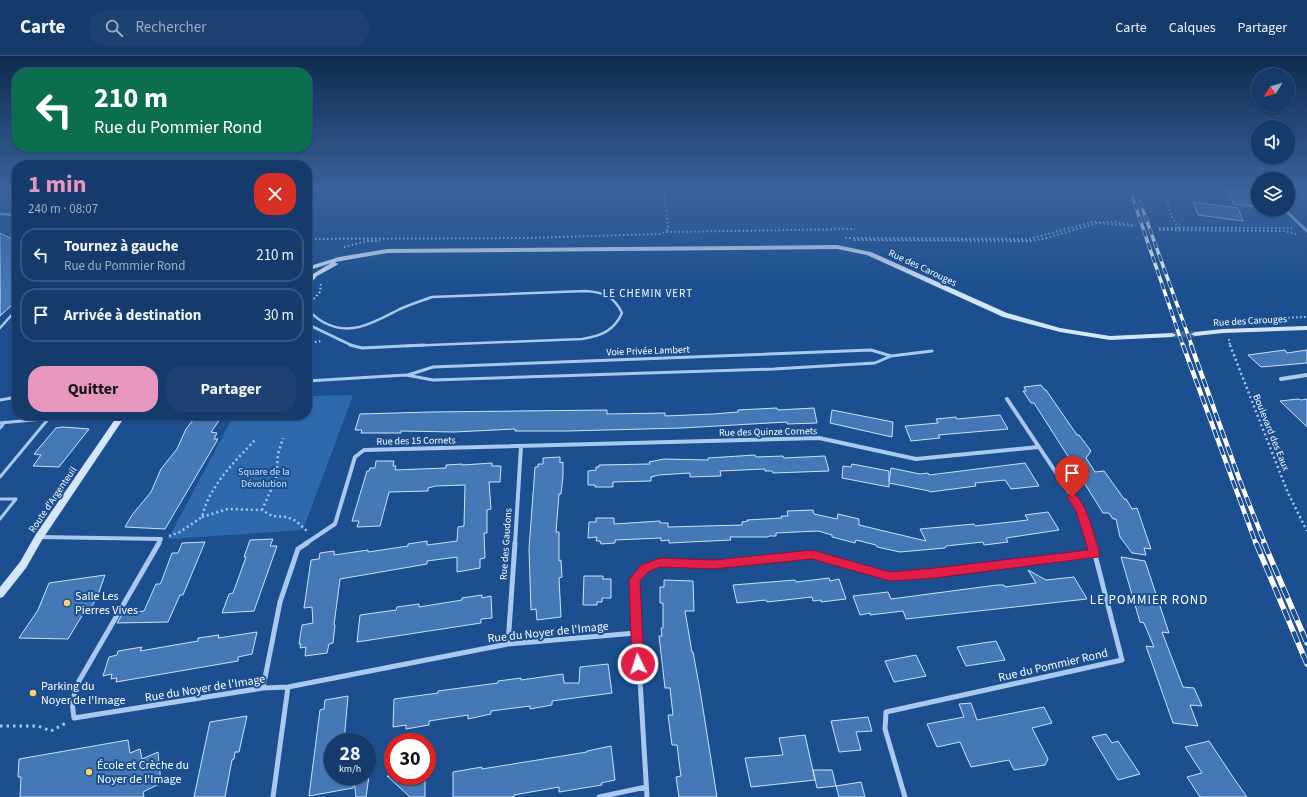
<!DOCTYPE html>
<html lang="fr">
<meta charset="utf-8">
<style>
body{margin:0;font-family:"Source Sans 3",sans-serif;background:#1d4271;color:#f1f3f6;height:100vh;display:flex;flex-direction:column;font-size:15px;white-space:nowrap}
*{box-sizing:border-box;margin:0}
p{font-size:13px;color:#9dadc1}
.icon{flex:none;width:22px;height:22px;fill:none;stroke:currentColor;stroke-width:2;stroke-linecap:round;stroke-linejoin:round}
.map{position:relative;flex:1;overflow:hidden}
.panel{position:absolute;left:12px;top:104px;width:300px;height:260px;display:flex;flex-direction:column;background:#143b6b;border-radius:16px;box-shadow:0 1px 3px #0004,0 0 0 1px #33557e}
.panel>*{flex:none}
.guide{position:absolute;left:12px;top:12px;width:300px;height:84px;border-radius:16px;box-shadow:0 1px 3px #0004,0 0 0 1px #33557e;background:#0b6e4f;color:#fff;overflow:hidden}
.needle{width:26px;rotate:233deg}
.controls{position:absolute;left:1251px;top:12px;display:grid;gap:8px}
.controls a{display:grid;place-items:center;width:44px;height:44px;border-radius:50%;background:#143b6b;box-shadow:0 1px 3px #0004,0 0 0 1px #33557e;font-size:20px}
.speed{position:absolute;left:324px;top:677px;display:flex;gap:8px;font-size:20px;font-weight:700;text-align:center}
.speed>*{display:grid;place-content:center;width:52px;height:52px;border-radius:50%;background:#143b6b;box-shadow:0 1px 3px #0004,0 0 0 1px #33557e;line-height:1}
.speed small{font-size:10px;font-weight:400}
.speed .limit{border:6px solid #d22;background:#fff;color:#111}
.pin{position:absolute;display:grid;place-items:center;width:34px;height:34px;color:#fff;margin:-41px -17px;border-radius:50% 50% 50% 0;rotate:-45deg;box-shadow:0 0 4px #0007}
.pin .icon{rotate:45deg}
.me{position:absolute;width:44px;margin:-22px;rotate:356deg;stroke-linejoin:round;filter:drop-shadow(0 0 3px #0008)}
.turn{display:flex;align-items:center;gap:14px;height:84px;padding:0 16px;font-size:18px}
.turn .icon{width:52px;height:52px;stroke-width:2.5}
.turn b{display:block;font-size:28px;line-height:34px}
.round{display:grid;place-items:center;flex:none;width:42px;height:42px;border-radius:16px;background:#1d4271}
.headline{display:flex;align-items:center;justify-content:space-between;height:68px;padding:0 16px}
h1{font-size:24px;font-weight:700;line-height:30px;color:#e797bd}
.cta{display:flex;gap:8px;margin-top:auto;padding:8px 16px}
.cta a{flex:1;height:46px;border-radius:16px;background:#e797bd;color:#111;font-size:16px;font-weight:700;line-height:46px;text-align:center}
.cta a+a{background:#1d4271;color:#f1f3f6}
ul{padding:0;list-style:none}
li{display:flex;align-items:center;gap:12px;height:54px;margin:0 8px 6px;padding:0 8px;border:2px solid #33557e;border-radius:16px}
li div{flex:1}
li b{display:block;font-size:15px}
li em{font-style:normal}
header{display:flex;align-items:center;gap:24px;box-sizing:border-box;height:56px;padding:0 20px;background:#143b6b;border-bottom:1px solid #33557e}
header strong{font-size:19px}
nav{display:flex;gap:22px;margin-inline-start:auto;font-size:14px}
.search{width:280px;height:36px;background:#1d4271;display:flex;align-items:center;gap:10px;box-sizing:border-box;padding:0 14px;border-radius:16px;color:#9dadc1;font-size:15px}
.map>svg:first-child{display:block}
</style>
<header>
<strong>Carte</strong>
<div class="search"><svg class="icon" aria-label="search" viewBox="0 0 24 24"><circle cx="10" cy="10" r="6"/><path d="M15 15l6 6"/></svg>Rechercher</div>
<nav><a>Carte</a><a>Calques</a><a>Partager</a></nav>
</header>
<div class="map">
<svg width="1307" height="741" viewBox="0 0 1307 741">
<rect width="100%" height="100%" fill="#1b4f8f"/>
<path fill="#2e69ad" d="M353,339L303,474L168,483L234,359H307V340Z"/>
<path fill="#4478b7" stroke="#cfe3fa" d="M1227,134H1250L1258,151L1234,148Z
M1193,146L1238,152L1243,165L1198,159Z
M0,177L10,182L17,180V244L0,260Z
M1285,294L1287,297L1307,294V307L1261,311L1248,299Z
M1041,329L1045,334H1046L1077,379H1079L1091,395L1086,402L1095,416L1104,415L1124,443H1126L1132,453L1137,452L1151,493L1144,492L1146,499L1132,497L1120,481L1116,463H1113L1109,457H1103L1083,425H1082L1073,412L1069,406L1071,405L1034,347H1031L1023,335H1026L1024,331Z
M1298,343L1301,344L1307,343V371L1280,345Z
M777,352L778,354L814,352L817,367L787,368V366L682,372L568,375H515V373L454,376L401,375V377H361L362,374H355L360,358L430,356L607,354V358L665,357V360L713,358L738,356V354Z
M832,354L893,366L892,381L830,367Z
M197,359H223L211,376L217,377L214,383H218L165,473L125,471L132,459L151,436L161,413L177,393L186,373Z
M1000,359L1008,373L938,379L940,382L911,385L905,370L938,367L936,363L956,361L957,363Z
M63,371L89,373L59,411L33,410L41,399L34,398L56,372Z
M755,399L756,401L783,400L784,402L825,400L829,415L773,417L772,415H765V413L720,415L721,420L690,421V417L659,419L651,421V425L613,426V431H595V429H588V415L596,414V411H599V409L650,408L649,406L664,403L708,404V402Z
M560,401V407L563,406V420L561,438H559L556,476H559V505L561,504L562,521L559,522L561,561L537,564L536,553L531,554L529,493L535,411H538V408H543V402Z
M376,405H394L393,410H396L395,414L446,412V409L462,408V409L492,407V410H501L500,426H489L491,453L487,454V477H484L485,502L480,503V512L457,516V501L427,505V508L340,523L334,569H335L333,587L329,588L327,597L305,600L306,591L300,592L301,588H299L302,569L313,567L312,551L304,552L311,504L319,503L320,497L334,495V499L368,494V496L408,490V488L427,485V489L457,485L458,471L464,470L465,429L436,430L428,432V435L389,436L380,470L357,471L359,465H352L367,415H369L370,412H375Z
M1025,407L1039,430L1011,433L1005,424L975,427L976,430L930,436L929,435L889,427V431L842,422L843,410L851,411L852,408L889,415V426L891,412L920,418L928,417L929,419Z
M813,454L814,458L837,463L838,458L859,463V469L926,485L920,473L974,468L975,470L1028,464L1025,459L1048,456L1059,474L1006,482L1008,486L984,489L983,486L946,490L945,492L900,496L877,491L876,489L856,484L855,487L832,481V479L818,475L776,477V480H769L768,481H730L731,484L669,487V484L661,485V482L615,484V487L601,488L600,485H596L597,481L588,482L589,466H596V462H614V468L660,465V467H668V471L742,469V466L748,465L747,464L782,462L781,460H788L787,455Z
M273,483L270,490H277L254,555L222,557L229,538L233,537L246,501H244L250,484Z
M205,486L183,539H180L168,566L117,567L123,557L144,555L156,528H160L162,524L172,497H178L182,487Z
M1121,501L1145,505L1169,577L1162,576L1183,631L1194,632L1202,650L1190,649L1198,670L1173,667L1146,590L1154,591L1144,567L1140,566Z
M1028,514L1046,524L1074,521L1087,543L906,563L903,555L870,559V557L860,559L853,540L888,536L891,543L997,529H1004L1005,531L1036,527Z
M105,519L97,542L90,553H86L68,583L19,582L38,554L49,527Z
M584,520H603V523H611V542H602V546H597V549H583Z
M829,522L830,525L839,523L846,543L821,546V544L813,545L812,541L767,546L766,544L737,547L733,529L795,524L796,526Z
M664,524L693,525L694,555H685L692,596H693L700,634L717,741H679L676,721L681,720L680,713L677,689H672L668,659H673L670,632H665L659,580H662L661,572H663V547H660V531H664Z
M482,539V542L491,540L492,562L481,563V567L357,586L360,559L396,554L397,551L419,548V551L462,544V542Z
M257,576L252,598L238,601V605L116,626L117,622L111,623L112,618L103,620L109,601L117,599L118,595L142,591L140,595L198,585V582L219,579L218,582Z
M996,585L1005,604L966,610L957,591Z
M916,599L926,620L894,626L885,605Z
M608,608L612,637L552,645V649L530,653V650L491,655V658L468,663V659L429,665V669L406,673V669L393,671L394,643L438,637V635L498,627V625L521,622V624L563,618L564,627H579L580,611Z
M348,640L344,686H333V720H355L354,723L369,720L366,741H356L354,724L353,732L309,740L320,654L324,653L325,644Z
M971,647L977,664L1044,651L1052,667L1032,672L1048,703L1045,709L1014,714L1009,704L971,711L960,686L937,691L927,668L964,661L959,648Z
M247,660L239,696H235L234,703L232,704L225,741H194L210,666Z
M868,661L872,675L856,676L861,694L839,696L831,665Z
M1106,678L1112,687L1118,685L1140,718L1118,724L1092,681Z
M805,679L815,724L751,731L745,702L783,699L779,682Z
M128,684L130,697L140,693L142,703L158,696L161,727L143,736L144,741H20L21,721H18L19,703Z
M1209,685L1235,724L1247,741H1200L1187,721L1202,717L1185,691Z
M611,690L615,724L601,727L602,729L559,736V731L514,739V741H453V716L482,711V713L587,696V695Z
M813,714H832L836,730L817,732Z
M387,720H425V741H410Z
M861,726L865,741H839L836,730Z"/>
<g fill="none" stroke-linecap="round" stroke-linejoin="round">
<path stroke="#3d69a0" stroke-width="6" stroke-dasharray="6 3" stroke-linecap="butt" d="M1172,279L1195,278"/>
<path stroke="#a9c9ee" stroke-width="2" stroke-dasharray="1.5 2.5" stroke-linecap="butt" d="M664,134L668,172L666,176
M1163,134L1172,161L1179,173
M1159,172H1292
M1159,174L1285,175L1296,178
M845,182L1029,183L1092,166H1114L1135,169
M307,183L527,182L660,178L665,176L855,173
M854,184L1030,185L1047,182L1097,167L1135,170
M344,191L367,185H380
M311,246L320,236L321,227
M1221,266L1223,264L1307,261
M1229,283L1230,290
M307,287L322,285"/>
<path stroke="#a9c9ee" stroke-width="2.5" stroke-dasharray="2 3" stroke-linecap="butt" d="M1230,289L1288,437L1307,475
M132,364L136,359
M262,454L276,423L278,398L283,382
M202,461L228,453L262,454L272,460L287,461L296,465L307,475
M169,480L180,476L202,461C209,430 235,405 256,383"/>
<path stroke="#a9c9ee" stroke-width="3" stroke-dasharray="2.5 4" stroke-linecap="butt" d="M0,670H38L51,675L66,667"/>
<path stroke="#a9c9ee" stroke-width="2.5" d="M0,158L17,159
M307,254C313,258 318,264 325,267C352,281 376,265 400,253C411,248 421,245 432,241L585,235C603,236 614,240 622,257C614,275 601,280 582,283L406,290
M307,268L353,290
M0,272L17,253"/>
<path stroke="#a9c9ee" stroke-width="3" d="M350,289L362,292L424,289
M408,319L433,311L871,294L891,300
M307,325L406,319L433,324L774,313L875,307L891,300L932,295
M0,344L17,341
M0,367L77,360H120
M0,372L5,366
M0,421L49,362
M0,443H16L0,463"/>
<path stroke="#a9c9ee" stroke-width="3" d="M1284,153L1307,175"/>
<path stroke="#a9c9ee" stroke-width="4" d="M1281,323L1307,319
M1007,343L1081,454L1092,488
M39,481L161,483L158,488
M305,488L335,468L355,401L364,394L819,382L916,403L1038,391
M515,488L521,390"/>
<path stroke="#a9c9ee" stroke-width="5" d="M159,487L79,625L72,646L74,662L263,632L288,631L508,588L636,577
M508,588L515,487
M263,632L280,546L298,493L307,487
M273,741L288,631
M599,741L646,731
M647,741L634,524L644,512L660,506L714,508L812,498L890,521L935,517L1095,497
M905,741L885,673L886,656L1122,604L1092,487"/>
<path fill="#d6e6fa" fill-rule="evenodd" d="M837,189L871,196L1007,257L1060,272L1110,280L1172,277L1176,279L1172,281L1110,284L1060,276L1003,261L867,199L837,193L387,197L335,206L338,208L337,209L317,220L309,229L307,230V224L313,218L331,207L307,215V211L339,201L387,193Z
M1307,270V274L1223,277L1195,280L1191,278L1195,276L1223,273Z
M118,359H126L42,484L26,512L3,541L0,542V531L20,506L36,478Z"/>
<defs>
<path id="rail-far2" d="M1130,134L1183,290
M1140,146L1192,290"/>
<path id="rail-far1" d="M1183,289L1256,488
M1191,289L1240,425L1265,488"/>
<path id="rail" d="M1256,487L1307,608
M1264,487L1307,587"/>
</defs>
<use href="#rail-far2" stroke="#fff" stroke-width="3.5"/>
<use href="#rail-far1" stroke="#fff" stroke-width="4.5"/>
<use href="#rail" stroke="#fff" stroke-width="5.5"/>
<use href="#rail-far2" stroke="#1b4f8f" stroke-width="2.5" stroke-dasharray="7" stroke-linecap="butt"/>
<use href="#rail-far1" stroke="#1b4f8f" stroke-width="3" stroke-dasharray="9" stroke-linecap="butt"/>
<use href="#rail" stroke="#1b4f8f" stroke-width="4" stroke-dasharray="12" stroke-linecap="butt"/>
</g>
<linearGradient id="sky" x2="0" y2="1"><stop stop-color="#0f2b4f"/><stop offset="0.56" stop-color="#39639b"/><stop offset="1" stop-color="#39639b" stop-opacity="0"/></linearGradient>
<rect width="1307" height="238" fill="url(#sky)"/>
<path fill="#e11d48" stroke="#92132f" d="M1072,437C1086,442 1095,484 1100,498L1098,501L935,522L890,525L812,503L714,513L660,511L648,516L640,525L644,608L642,612L638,614L634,612L632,608L629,524L641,509L660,502L714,504L812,494L890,516L935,512L1088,494L1076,455L1067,441L1069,438Z"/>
<g fill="#ffd166" stroke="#1b4f8f" stroke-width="1.5">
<circle cx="67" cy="547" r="4"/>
<circle cx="33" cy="637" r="4"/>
<circle cx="89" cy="716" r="4"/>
</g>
<g text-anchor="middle" stroke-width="4" stroke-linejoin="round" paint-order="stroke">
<g font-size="10" fill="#fff" stroke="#1b4f8f">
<text transform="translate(923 211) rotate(25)" y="4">Rue des Carouges</text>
<text transform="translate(1250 264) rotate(-3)" y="4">Rue des Carouges</text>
<text transform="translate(648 294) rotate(-2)" y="4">Voie Privée Lambert</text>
<text transform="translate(768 375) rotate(-1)" y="4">Rue des Quinze Cornets</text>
<text transform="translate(1272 376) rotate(68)" y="4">Boulevard des Eaux</text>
<text transform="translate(416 384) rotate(-1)" y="4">Rue des 15 Cornets</text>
<text transform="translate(52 443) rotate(-56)" y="4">Route d'Argenteuil</text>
<text transform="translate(505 488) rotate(-86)" y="4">Rue des Gaudons</text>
</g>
<g font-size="10" fill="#cfe3fa" stroke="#1b4f8f">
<text x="264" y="419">Square de la<tspan x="264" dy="12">Dévolution</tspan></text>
</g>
<g font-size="11" letter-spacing="1" fill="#fff" stroke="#1b4f8f">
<text x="648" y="241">LE CHEMIN VERT</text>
</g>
<g font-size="12" fill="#fff" stroke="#1b4f8f" text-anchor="start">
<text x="75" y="544">Salle Les<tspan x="75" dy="14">Pierres Vives</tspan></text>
<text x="41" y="634">Parking du<tspan x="41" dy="14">Noyer de l'Image</tspan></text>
<text x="97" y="713">École et Crèche du<tspan x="97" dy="14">Noyer de l'Image</tspan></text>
</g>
<g font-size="12" fill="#fff" stroke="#1b4f8f">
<text transform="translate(548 576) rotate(-6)" y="4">Rue du Noyer de l'Image</text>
<text transform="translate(1053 609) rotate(-13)" y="4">Rue du Pommier Rond</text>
<text transform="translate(205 632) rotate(-9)" y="4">Rue du Noyer de l'Image</text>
</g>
<g font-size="13" letter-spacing="1" fill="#fff" stroke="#1b4f8f">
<text x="1149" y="548">LE POMMIER ROND</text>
</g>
</g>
</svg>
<div class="controls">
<a><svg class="needle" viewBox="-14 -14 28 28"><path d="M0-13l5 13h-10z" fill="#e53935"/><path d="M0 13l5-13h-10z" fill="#9dadc1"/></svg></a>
<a><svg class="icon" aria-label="sound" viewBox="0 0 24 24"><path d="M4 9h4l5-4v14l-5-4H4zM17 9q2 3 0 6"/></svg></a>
<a><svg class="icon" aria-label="layers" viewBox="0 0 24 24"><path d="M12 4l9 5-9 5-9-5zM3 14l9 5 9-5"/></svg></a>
</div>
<div class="speed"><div>28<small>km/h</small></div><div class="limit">30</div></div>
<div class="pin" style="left:1072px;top:441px;background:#d93025"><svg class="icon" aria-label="arrive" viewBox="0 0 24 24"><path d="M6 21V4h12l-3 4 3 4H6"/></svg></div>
<svg class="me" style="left:638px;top:608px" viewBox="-20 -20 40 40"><circle r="17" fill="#e11d48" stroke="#fff" stroke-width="3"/><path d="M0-11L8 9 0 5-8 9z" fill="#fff"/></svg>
<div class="guide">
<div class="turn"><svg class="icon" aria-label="left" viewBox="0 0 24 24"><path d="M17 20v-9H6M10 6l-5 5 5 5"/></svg><div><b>210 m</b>Rue du Pommier Rond</div></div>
</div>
<section class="panel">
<div class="headline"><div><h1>1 min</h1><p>240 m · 08:07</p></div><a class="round" style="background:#d93025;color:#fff"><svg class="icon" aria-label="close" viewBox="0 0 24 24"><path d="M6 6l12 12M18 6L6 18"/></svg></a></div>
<ul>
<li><svg class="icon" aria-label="left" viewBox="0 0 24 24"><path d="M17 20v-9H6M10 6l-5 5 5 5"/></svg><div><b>Tournez à gauche</b><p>Rue du Pommier Rond</p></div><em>210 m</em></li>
<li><svg class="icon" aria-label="arrive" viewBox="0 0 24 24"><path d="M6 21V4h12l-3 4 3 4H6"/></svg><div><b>Arrivée à destination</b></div><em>30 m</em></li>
</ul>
<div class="cta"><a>Quitter</a><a>Partager</a></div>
</section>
</div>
